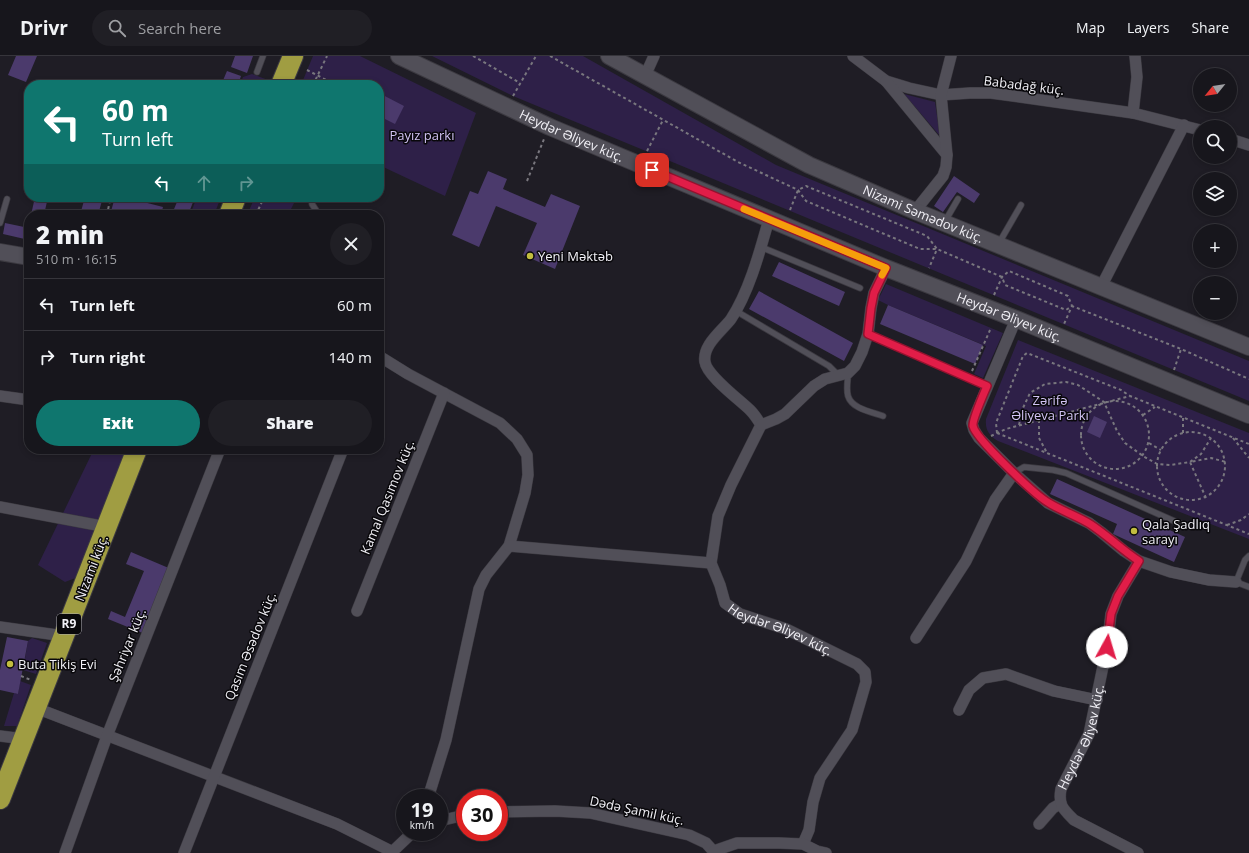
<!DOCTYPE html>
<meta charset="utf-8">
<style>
body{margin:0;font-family:"Open Sans",sans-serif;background:#201f25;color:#f1f3f6;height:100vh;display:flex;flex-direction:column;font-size:15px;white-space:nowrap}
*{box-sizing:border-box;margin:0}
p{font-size:13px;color:#9e9fa3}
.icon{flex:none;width:22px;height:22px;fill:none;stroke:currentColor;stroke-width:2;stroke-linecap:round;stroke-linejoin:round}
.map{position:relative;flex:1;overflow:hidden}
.drawer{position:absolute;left:24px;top:154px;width:360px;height:244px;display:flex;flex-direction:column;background:#17161c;border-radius:16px;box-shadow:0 2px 6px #0003,0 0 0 1px #36353b}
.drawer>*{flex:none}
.banner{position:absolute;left:24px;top:24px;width:360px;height:122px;border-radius:16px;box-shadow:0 2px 6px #0003,0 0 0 1px #36353b;background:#0f766e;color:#fff;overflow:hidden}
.needle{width:26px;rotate:240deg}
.buttons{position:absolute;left:1193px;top:12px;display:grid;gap:8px}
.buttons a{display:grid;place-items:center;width:44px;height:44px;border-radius:50%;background:#17161c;box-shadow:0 2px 6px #0003,0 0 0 1px #36353b;font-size:20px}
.speed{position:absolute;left:396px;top:733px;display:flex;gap:8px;font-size:20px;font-weight:700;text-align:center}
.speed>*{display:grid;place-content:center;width:52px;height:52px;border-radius:50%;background:#17161c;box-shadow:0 2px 6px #0003,0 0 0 1px #36353b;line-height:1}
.speed small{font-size:10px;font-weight:400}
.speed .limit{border:6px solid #d22;background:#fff;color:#111}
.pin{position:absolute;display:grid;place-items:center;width:34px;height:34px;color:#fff;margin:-17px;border-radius:8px;box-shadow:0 2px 6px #0006}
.me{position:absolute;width:44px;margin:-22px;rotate:6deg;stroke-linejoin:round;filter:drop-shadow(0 0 3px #0008)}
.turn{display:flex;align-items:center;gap:14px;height:84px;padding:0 12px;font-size:18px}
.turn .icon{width:52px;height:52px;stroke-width:2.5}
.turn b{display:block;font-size:28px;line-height:34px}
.lanes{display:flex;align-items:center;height:38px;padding:0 12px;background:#0003;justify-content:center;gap:20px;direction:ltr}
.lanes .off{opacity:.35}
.round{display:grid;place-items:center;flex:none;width:42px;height:42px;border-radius:21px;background:#201f25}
.overview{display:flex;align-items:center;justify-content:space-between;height:68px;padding:0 12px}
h1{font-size:24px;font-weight:800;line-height:30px}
.action{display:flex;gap:8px;margin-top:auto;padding:8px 12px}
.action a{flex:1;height:46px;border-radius:24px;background:#0f766e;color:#fff;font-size:16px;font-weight:800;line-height:46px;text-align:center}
.action a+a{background:#201f25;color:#f1f3f6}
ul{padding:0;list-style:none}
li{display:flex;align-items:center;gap:12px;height:52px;padding:0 12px;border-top:1px solid #36353b}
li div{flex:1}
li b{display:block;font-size:15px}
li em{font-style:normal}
header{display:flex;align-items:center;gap:24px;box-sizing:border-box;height:56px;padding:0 20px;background:#17161c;border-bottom:1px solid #36353b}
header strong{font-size:19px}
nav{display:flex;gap:22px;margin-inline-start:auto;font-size:14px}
.search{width:280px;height:36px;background:#201f25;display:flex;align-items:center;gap:10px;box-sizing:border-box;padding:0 14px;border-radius:22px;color:#9e9fa3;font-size:15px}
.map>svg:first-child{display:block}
</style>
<header>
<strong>Drivr</strong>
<div class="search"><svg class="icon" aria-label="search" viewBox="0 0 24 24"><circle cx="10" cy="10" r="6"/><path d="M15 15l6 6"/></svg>Search here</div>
<nav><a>Map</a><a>Layers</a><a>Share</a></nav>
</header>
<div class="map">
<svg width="1249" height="797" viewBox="0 0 1249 797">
<rect width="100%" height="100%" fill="#1f1d25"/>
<path fill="#2e2048" d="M313,0H360L476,57L445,140L379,109V29H301Z
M432,0H583L776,109L1249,305V345L513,40Z
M252,18L268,24L265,29H240L243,21Z
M904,38L935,46L940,80Z
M197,141H221L214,159H190Z
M255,141H297L288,159H247Z
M886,228L1003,277L983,322L974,318L986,290L888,249L878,244Z
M1018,284L1249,377V483L998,385C989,379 985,374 986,363Z
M94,393H127L78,521L65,526L38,509Z
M32,582L47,587L36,618L23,614L28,585Z
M20,625L31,629L17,670H4L14,637L18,638Z"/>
<path fill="#4b3a6c" d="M16,0H37L26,26L8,19Z
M235,0H253L247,17L231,11Z
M227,15L241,20L238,29H221Z
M379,37L404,50L395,68L379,60Z
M488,115L507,123L503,133L545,151L551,138L580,150L555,213L523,199L537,167L496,150L479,191L452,179L470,135L478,138Z
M954,120L980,138L974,147L957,136L943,156L934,150Z
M35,141H48L44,159H31Z
M85,141H103L98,159H80Z
M115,141H124L163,151L161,159H131L132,156L126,154L124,159H110Z
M179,141H195L188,159L172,158Z
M5,167L29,172V184L3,178Z
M779,206L845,236L839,250L772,220Z
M759,235L853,287L844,305L749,253Z
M888,249L983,289L975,308L880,268Z
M1094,360L1107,366L1100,382L1087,376Z
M1057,423L1185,481L1174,506L1113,478L1117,468L1050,438Z
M131,496L171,513L145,578L108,563L111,555L125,561L144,515L126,508Z
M7,581L28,585L18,638L0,634V614Z"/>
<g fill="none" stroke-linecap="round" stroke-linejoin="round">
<defs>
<path id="lane" d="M257,16L263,0
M312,141V148L319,159
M0,167L7,143
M944,167L958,143
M999,187L1021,149
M761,191L860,232
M736,255L829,310L838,319
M868,278L987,330
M848,317C848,324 846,333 848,340C852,353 872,356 883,360
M1014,417L1024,411L1053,414L1066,417L1183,469
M1249,500L1245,504L1236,526L1249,531"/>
<g id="street">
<path d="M853,0L886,25L909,32L941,39L970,37H991L1133,57L1200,74"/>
<path d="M645,20L654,0"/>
<path d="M886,25L947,99"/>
<path d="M1133,57L1137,21L1135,0"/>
<path d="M1230,83L1249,89"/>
<path d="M915,155L943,120L946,111L947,99L941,39L951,0"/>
<path id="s1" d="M769,163C760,195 749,236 731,263C722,275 702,289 705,306C707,320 740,344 750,354C755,359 758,364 761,369L731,429L718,460L711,507L720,529L725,547L740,558L786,573L857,608L865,616L866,626L852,674L820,722L813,746L809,774L803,788"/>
<path d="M1101,231L1184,69"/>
<path d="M1016,263L972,367L974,374L979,382L1014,417L1040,440L1048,447L1089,467L1101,476L1124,495L1139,505L1171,516L1209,524L1236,526"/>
<path d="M379,300L408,318L500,367L517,383L527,399L528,419L525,437L509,490L486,519L479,533L446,684L428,742"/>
<path d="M0,340L29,344"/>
<path d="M761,369L776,363L785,358L814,330L825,323L848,317L855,310L862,296L868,278L871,252L874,237L886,212"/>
<path d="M0,451L107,471"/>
<path d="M509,490L711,507"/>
<path d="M357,555L444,337"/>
<path d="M0,571L64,580"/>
<path d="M916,582L966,505L995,444L1014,417"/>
<path d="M36,652L337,768L393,796"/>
<path d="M959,654L969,634L983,622L1006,618L1054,635L1097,644"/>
<path d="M0,680L24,683"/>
<path d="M499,756L555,755L590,757L689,779L706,787L715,797"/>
<path d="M439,765L465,759"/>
<path d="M1039,768L1053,752L1060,748"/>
<path d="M714,795L737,787H779L803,788L817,795L826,797"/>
<path d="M65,797L107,680L220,393"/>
<path d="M184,797L343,393"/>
<path d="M391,797L413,776"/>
<path id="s2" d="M1138,797L1074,764C1063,753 1058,749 1061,733L1089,678L1107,591L1111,558L1118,540L1139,505"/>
</g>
<g id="secondary">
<path id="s3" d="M399,0L550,71L886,212L1016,263L1249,359"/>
<path id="s4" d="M609,0L809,109L915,155L1249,291"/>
<path d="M0,196L29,201"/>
</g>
<path id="highway" d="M281,29L293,0
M229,159L236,141
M0,743L137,393"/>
</defs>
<use href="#lane" stroke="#3c3a41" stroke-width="7"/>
<use href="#street" stroke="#3c3a41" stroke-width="12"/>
<use href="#secondary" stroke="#3c3a41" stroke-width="18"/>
<use href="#highway" stroke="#3c3a41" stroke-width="22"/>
<path stroke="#79777e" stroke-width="2" stroke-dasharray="3 3" stroke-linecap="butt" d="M473,0L520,27
M550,0L738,106L798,134L806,145L920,193H937L1002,221L1005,229L1066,254L1072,250L1181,293L1249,323
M307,14L336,29
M313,29L327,0
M513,40L536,0
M647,95L663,64
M527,125L544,83
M790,154L798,134L806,130L927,180L937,193L929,212
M107,159L110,144
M256,159L264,141
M994,239L1002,221L1009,215L1068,240L1072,250L1064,268
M1174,314L1181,293
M972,315L990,274
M1081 379a34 34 0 1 1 68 0a34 34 0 1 1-68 0Z
M1143,359L1155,351
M1183,362V377
M1039,364V382L1047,397
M1019,369L1023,352L1030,337L1045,328L1066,326L1078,329L1104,346L1117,375L1125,387L1143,400L1157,408L1170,409L1190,406L1201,398L1211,382
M1157 410a34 34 0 1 1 68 0a34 34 0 1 1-68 0Z
M997,377L1249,478
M997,377L996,367L1023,300L1027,297L1121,334L1130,340
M991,380L1006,373L1130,340L1249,388
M1233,382L1249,402
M1149,387L1161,394
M1206,442L1190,406L1211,402L1226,406
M1227,469L1241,464L1249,458
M21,620L31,624"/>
<use href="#lane" stroke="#514f58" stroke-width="5.5"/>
<use href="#street" stroke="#514f58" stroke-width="11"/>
<use href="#secondary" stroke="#514f58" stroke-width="16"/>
<use href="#highway" stroke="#a09d42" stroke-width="20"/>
</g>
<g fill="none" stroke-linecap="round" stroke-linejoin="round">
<defs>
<path id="route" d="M652,114L886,212L874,237L871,252L868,278L987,330C984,337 972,364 973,370C976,383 1035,439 1049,447C1062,455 1077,460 1090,468C1107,479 1122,494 1139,505L1118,540L1111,558L1107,591"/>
</defs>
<use href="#route" stroke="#92132f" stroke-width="10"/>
<use href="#route" stroke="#e11d48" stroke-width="7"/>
<path stroke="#f59e0b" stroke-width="7" d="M744,153L886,212L882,219"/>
</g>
<g fill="#c2bd3f" stroke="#09080b" stroke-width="1.5">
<circle cx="530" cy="200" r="4"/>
<circle cx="1134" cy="475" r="4"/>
<circle cx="10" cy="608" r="4"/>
</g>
<g text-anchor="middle" stroke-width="3" stroke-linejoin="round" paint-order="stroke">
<rect fill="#09080b" stroke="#acabb0" stroke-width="1" x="57" y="558" width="24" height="20" rx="3"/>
<g font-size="12" font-weight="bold" fill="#f2f1f7">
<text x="69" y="572">R9</text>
</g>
<g font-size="13" fill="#f2f1f7" stroke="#09080b">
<text transform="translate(1024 29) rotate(7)" y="5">Babadağ küç.</text>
<text dy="5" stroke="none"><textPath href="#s3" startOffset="190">Heydər Əliyev küç.</textPath></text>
<text dy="5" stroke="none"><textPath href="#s4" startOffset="352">Nizami Səmədov küç.</textPath></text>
<text dy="5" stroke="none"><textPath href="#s3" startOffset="664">Heydər Əliyev küç.</textPath></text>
<text transform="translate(387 441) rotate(-68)" y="5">Kamal Qasımov küç.</text>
<text transform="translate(91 512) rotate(-69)" y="5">Nizami küç.</text>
<text dy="5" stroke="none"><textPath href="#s1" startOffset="497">Heydər Əliyev küç.</textPath></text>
<text transform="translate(127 589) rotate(-68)" y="5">Şəhriyar küç.</text>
<text transform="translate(250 590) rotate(-68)" y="5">Qasım Əsədov küç.</text>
<text dy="5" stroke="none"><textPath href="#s2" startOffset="164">Heydər Əliyev küç.</textPath></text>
<text transform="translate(637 754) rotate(12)" y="5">Dədə Şamil küç.</text>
</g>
<g font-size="13" fill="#d2c3f4" stroke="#09080b">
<text x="422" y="84">Payız parkı</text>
<text x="1050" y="349">Zərifə<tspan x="1050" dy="15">Əliyeva Parkı</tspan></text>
</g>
<g font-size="13" fill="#f2f1f7" stroke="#09080b" text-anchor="start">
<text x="538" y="205">Yeni Məktəb</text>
<text x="1142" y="473">Qala Şadlıq<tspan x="1142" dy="15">sarayı</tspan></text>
<text x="18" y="613">Buta Tikiş Evi</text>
</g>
</g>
</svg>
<div class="buttons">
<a><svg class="needle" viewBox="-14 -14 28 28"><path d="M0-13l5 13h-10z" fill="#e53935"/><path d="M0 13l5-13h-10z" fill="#9e9fa3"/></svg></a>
<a><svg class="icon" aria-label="search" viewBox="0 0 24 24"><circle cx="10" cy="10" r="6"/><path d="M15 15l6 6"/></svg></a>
<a><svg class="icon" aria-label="layers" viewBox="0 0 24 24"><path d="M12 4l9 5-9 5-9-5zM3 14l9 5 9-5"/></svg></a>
<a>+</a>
<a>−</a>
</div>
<div class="speed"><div>19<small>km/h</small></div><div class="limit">30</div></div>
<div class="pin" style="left:652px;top:114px;background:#d93025"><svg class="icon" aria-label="arrive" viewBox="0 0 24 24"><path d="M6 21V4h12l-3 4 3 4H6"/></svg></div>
<svg class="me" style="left:1107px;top:591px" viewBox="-20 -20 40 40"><circle r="19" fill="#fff"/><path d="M0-13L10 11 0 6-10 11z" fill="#e11d48"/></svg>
<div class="banner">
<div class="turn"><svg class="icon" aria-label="left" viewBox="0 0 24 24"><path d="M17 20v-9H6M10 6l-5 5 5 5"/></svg><div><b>60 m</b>Turn left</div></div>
<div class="lanes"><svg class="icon" aria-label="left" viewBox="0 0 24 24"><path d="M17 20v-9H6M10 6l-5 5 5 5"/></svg><svg class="icon off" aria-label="ahead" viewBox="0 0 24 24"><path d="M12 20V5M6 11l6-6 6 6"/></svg><svg class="icon off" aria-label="right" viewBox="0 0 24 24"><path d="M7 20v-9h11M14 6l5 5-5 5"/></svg></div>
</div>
<section class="drawer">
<div class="overview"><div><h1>2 min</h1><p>510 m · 16:15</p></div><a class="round"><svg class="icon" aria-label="close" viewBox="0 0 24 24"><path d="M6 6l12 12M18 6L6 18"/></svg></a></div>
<ul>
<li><svg class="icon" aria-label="left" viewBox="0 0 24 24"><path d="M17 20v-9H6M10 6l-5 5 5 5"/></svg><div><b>Turn left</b></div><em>60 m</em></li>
<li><svg class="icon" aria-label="right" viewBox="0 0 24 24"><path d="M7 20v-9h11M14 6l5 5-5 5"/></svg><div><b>Turn right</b></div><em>140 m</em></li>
</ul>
<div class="action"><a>Exit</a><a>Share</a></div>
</section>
</div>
